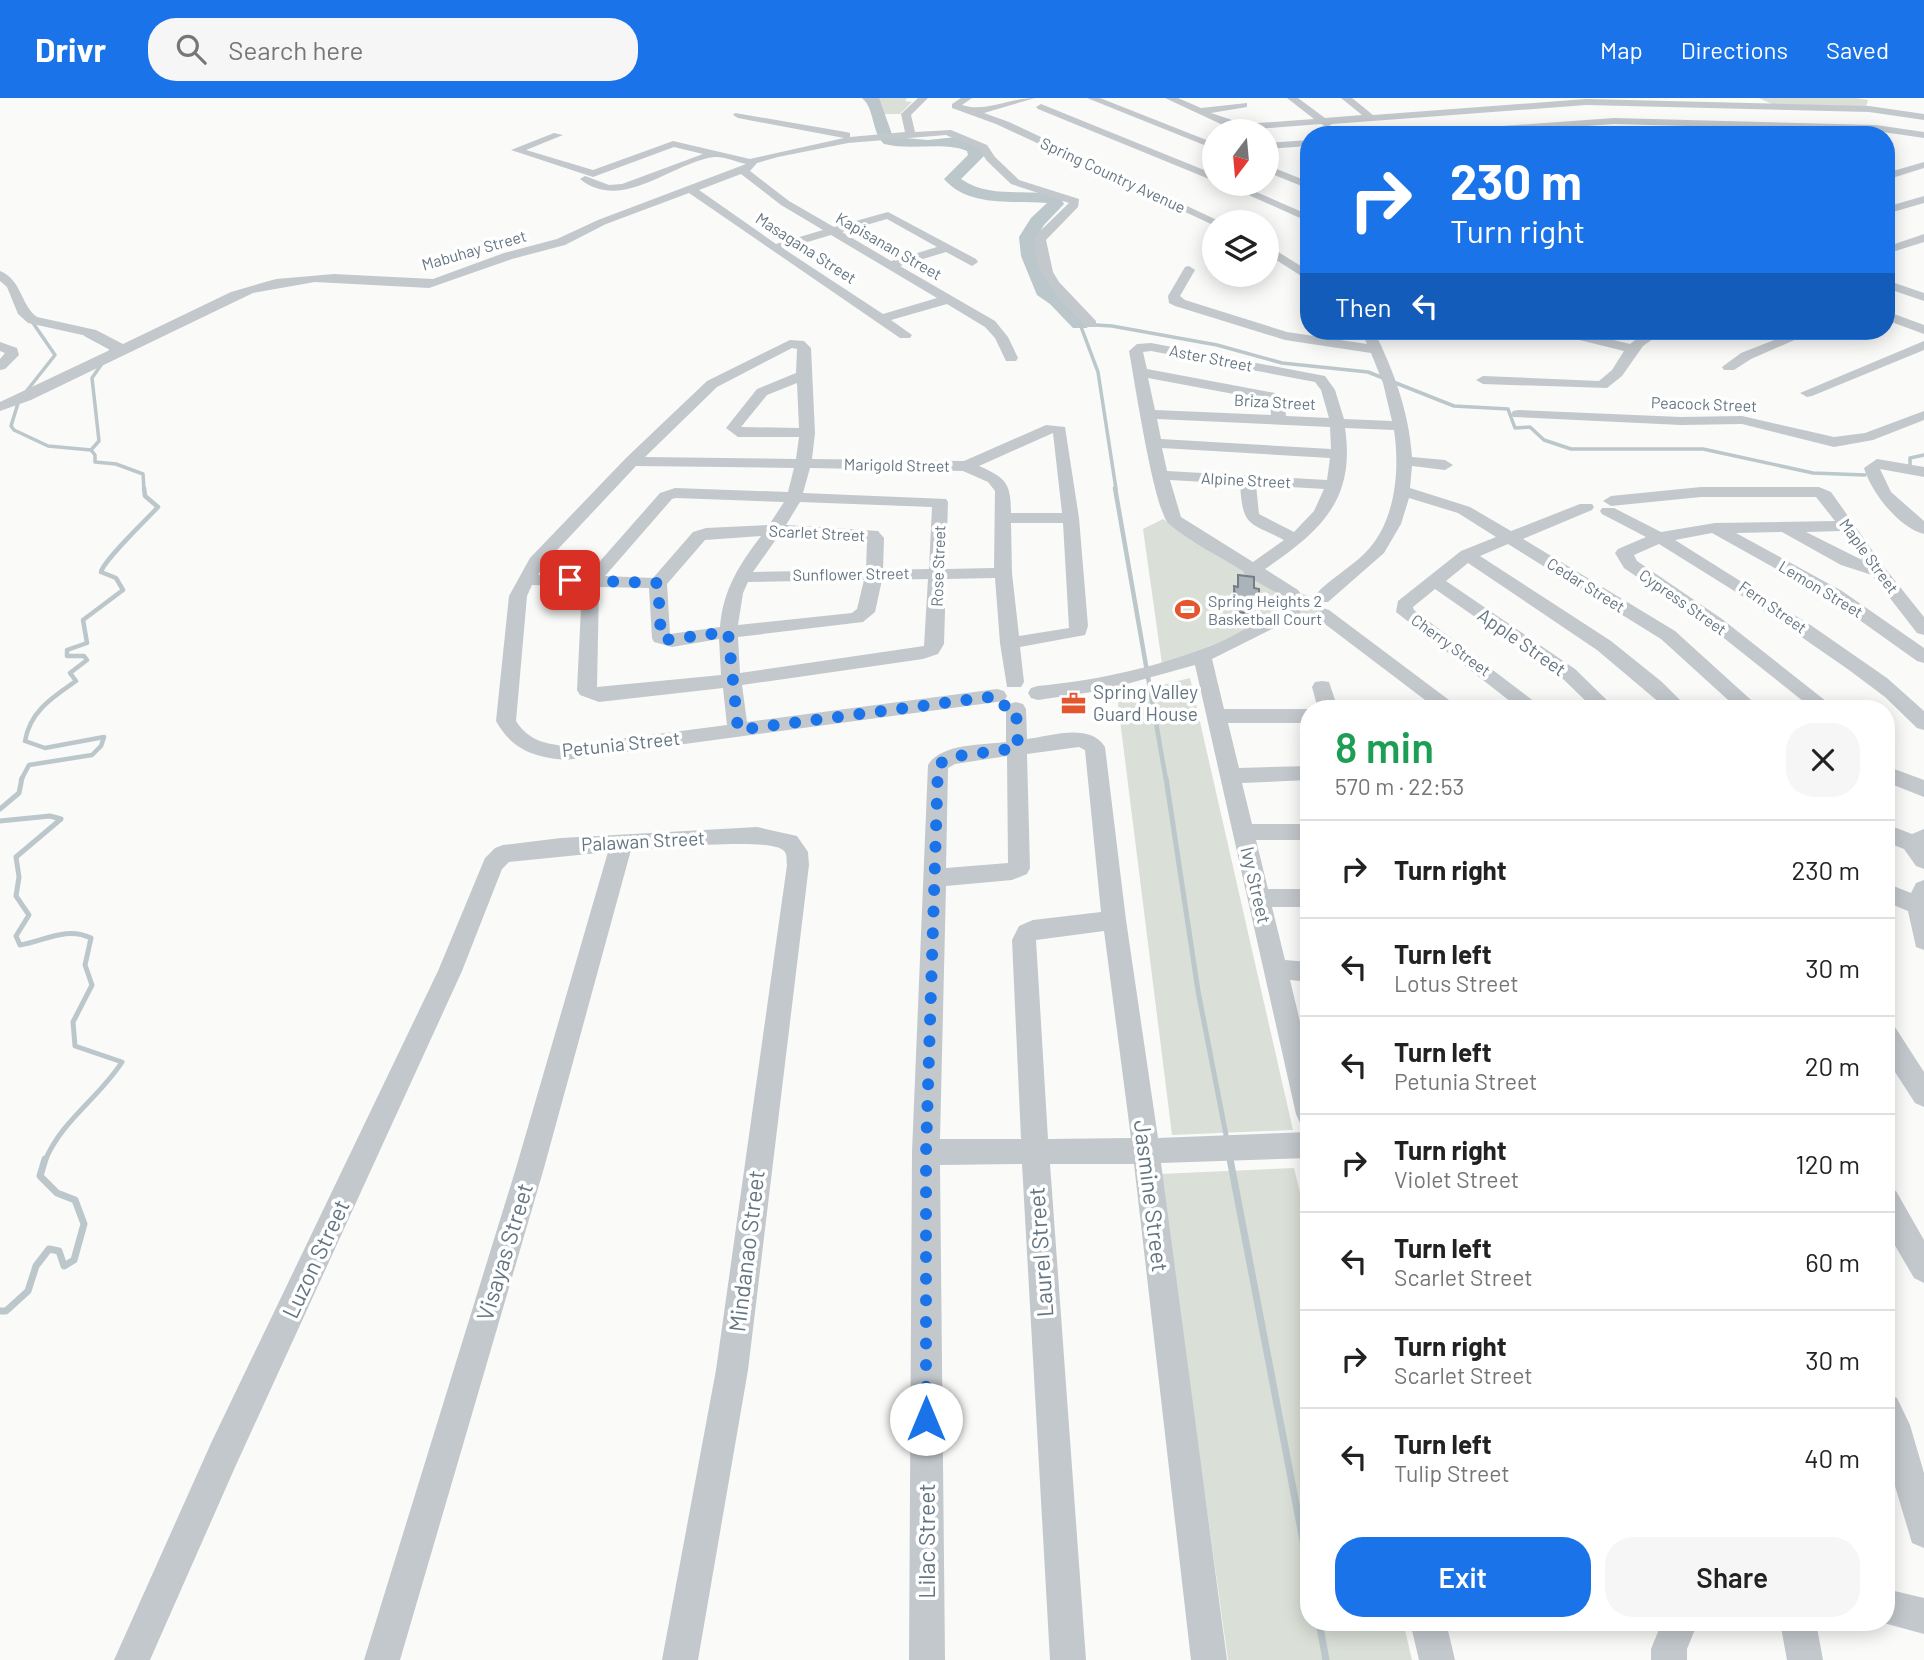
<!DOCTYPE html>
<meta charset="utf-8">
<style>
body{margin:0;font-family:Barlow,sans-serif;background:#f6f6f6;color:#222;height:100vh;display:flex;flex-direction:column;font-size:26px;white-space:nowrap}
*{box-sizing:border-box;margin:0}
p{font-size:23px;color:#767676}
.icon{flex:none;width:38px;height:38px;fill:none;stroke:currentColor;stroke-width:2;stroke-linecap:round;stroke-linejoin:round}
.map{position:relative;flex:1;overflow:hidden}
.side{position:absolute;left:1300px;top:602px;width:595px;height:931px;display:flex;flex-direction:column;background:#fff;border-radius:28px;box-shadow:0 4px 18px #0003}
.side>*{flex:none}
.banner{position:absolute;left:1300px;top:28px;width:595px;height:214px;border-radius:28px;box-shadow:0 4px 18px #0003;background:#1a73e8;color:#fff;overflow:hidden}
.needle{width:46px;rotate:196deg}
.buttons{position:absolute;left:1202px;top:21px;display:grid;gap:14px}
.buttons a{display:grid;place-items:center;width:77px;height:77px;border-radius:50%;background:#fff;box-shadow:0 4px 18px #0003;font-size:35px}
.pin{position:absolute;display:grid;place-items:center;width:60px;height:60px;color:#fff;margin:-30px;border-radius:14px;box-shadow:0 4px 10px #0006}
.me{position:absolute;width:77px;margin:-38px;rotate:0deg;stroke-linejoin:round;filter:drop-shadow(0 0 5px #0008)}
.turn{display:flex;align-items:center;gap:24px;height:147px;padding:0 35px;font-size:32px}
.turn .icon{width:91px;height:91px;stroke-width:2.5}
.turn b{display:block;font-size:49px;line-height:60px}
.then{display:flex;align-items:center;height:66px;padding:0 35px;background:#0003;gap:14px;font-size:26px}
.round{display:grid;place-items:center;flex:none;width:74px;height:74px;border-radius:28px;background:#f6f6f6}
.overview{display:flex;align-items:center;justify-content:space-between;height:119px;padding:0 35px}
h1{font-size:42px;font-weight:600;line-height:52px;color:#1e9e55}
.cta{display:flex;gap:14px;margin-top:auto;padding:14px 35px}
.cta a{flex:1;height:80px;border-radius:28px;background:#1a73e8;color:#fff;font-size:28px;font-weight:600;line-height:80px;text-align:center}
.cta a+a{background:#f6f6f6;color:#222}
ul{padding:0;list-style:none}
li{display:flex;align-items:center;gap:21px;height:98px;padding:0 35px;border-top:2px solid #e0e0e0}
li div{flex:1}
li b{display:block;font-size:26px}
li em{font-style:normal}
header{display:flex;align-items:center;gap:42px;box-sizing:border-box;height:98px;padding:0 35px;background:#1a73e8;color:#fff}
header strong{font-size:33px}
nav{display:flex;gap:38px;margin-inline-start:auto;font-size:24px}
.search{width:490px;height:63px;background:#f6f6f6;display:flex;align-items:center;gap:18px;box-sizing:border-box;padding:0 24px;border-radius:28px;color:#767676;font-size:26px}
.map>svg:first-child{display:block}
</style>
<header>
<strong>Drivr</strong>
<div class="search"><svg class="icon" aria-label="search" viewBox="0 0 24 24"><circle cx="10" cy="10" r="6"/><path d="M15 15l6 6"/></svg>Search here</div>
<nav><a>Map</a><a>Directions</a><a>Saved</a></nav>
</header>
<div class="map">
<svg width="1924" height="1562" viewBox="0 0 1924 1562">
<rect width="100%" height="100%" fill="#fafaf8"/>
<path fill="#dadfd7" d="M873,0H907L905,3L912,4L900,16H881L879,4Z
M1759,0H1855L1868,2L1866,9L1774,7Z
M1163,421L1281,497C1274,503 1273,506 1278,514L1231,540L1162,566L1143,431Z
M1300,495L1322,502L1325,511L1316,518L1293,513L1287,504L1293,497Z
M1190,580L1293,1032L1172,1037L1117,598Z
M1294,1070L1309,1131V1524H1403L1412,1562H1228L1160,1076Z"/>
<g fill="none" stroke-linecap="round" stroke-linejoin="round">
<path stroke="#bbc7cb" stroke-width="3.5" d="M86,237L112,251L92,280L99,343L91,352
M25,295L55,257L31,222
M19,302L11,328L14,332L48,348L91,352L95,357V364L116,366L143,376L144,391
M1910,370V360L1924,357
M1116,391L1098,274L1080,226L1112,228L1217,247L1282,265L1368,274L1454,308L1508,311L1515,330L1530,329L1544,342L1571,351H1703L1813,375L1865,377"/>
<path stroke="#bbc7cb" stroke-width="4.5" d="M1115,390L1166,682
M21,682L29,667L92,657L101,648L104,639L45,650L25,643C30,613 53,599 76,583L70,575L87,562L84,558H67V552L87,545L83,522L123,492L116,480L101,474C104,462 146,422 158,409L145,398L144,390"/>
<path stroke="#bbc7cb" stroke-width="5" d="M1166,680L1198,893L1227,1042
M0,711L19,695L22,680
M0,723L50,718L61,721L16,759L19,779L16,798L29,817L16,838L20,847C45,843 66,828 91,840L85,867L92,887L73,924L75,948L122,964C99,1000 61,1023 45,1063
M1230,1059L1231,1063"/>
<path stroke="#bbc7cb" stroke-width="7" d="M1230,1061L1309,1474
M0,1213H6L28,1193L36,1168L49,1151L59,1153L64,1168L74,1162L84,1126L75,1102L57,1095L40,1078L45,1061
M1319,1524L1326,1562"/>
<path fill="#bbc7cb" fill-rule="evenodd" d="M862,0H879L893,39L928,42L956,39L979,47L984,58L961,81C991,102 1027,89 1060,98L1064,106L1044,127L1037,139L1039,158L1052,190L1087,222L1090,226L1087,230H1073L1050,206L1037,197L1021,158L1019,139L1031,120L1047,105C1013,102 969,110 944,81L968,57L967,53C944,43 911,53 884,46C871,33 875,11 862,0Z"/>
<path fill="#c3c8cc" fill-rule="evenodd" d="M918,0H928L911,17L915,34L951,32L987,47L995,59L1019,82L1079,101L1078,109L1046,142L1053,174L1059,184L1096,223V229H1086C1063,204 1030,176 1035,138L1069,105L1011,86L987,63L979,51L946,37L848,45L778,59L757,65L750,73L789,103L834,129L888,114L976,161L978,164L972,168L946,154L900,168L995,223L1008,239L1018,260L1016,263H1006L995,240L985,229L947,206L891,222L912,237L910,240H900L689,95L606,126L565,147L512,161L429,190L315,184L253,195L31,302L0,313V304L112,251L87,238L28,225L18,216L7,189L0,183V173C22,182 20,206 37,219L96,232L123,246L231,194L276,181L334,176L433,181L504,155L557,141L598,122L746,66C737,64 723,58 714,59C671,65 622,115 580,81L585,78L609,87L622,86L703,56L674,49L593,79L511,52L554,35L563,37L526,52L593,72L673,43L750,61L844,40L738,20L733,17L735,15L846,34L850,35V39L905,34L901,16ZM741,76L781,107L823,132L776,146L699,92ZM887,121L937,149L891,163L842,134ZM831,137L937,200L883,216L784,151Z
M961,0H972L962,7C985,15 1010,0 1035,0L984,15L1009,24L1221,124L1211,126L996,26L952,10V6Z
M1087,0H1100L1214,45V51Z
M1165,0H1178L1201,10L1247,5V9L1211,15L1244,26L1314,21L1287,0H1298L1325,20L1362,17L1341,0H1352L1373,17L1586,1L1869,8L1924,16V22L1869,14L1586,7L1332,26L1327,29L1321,26L1244,32L1225,28Z
M1041,6L1214,76V83L1038,11L1036,9Z
M1614,20L1876,27L1924,34V40L1876,33L1614,26L1462,37H1412L1417,34Z
M1309,42V48L1267,51V45Z
M1924,64V70L1886,82V75Z
M1267,67L1309,84V91L1267,74Z
M1224,86H1238L1309,117V124Z
M1924,98V105L1886,116V109Z
M1924,136V144L1886,156V149Z
M1267,147L1309,173V183L1267,156Z
M1189,168L1195,172L1180,198L1185,202L1287,234L1367,246L1361,233H1374C1394,273 1409,314 1412,359L1445,362L1453,367L1445,372L1412,368L1410,390L1470,409L1511,433L1580,406H1592L1594,409L1592,412L1523,441L1675,533L1761,611H1738L1661,541L1508,446L1480,458L1611,543L1662,584L1689,611H1667L1597,552L1468,465L1446,483L1575,571L1616,611H1594L1561,579L1435,491L1413,509L1414,512L1544,611H1520L1396,514L1398,503L1461,453L1496,439L1458,415L1409,400L1401,426L1384,455L1328,504H1316L1313,500L1316,496C1331,480 1350,470 1365,455C1396,424 1400,372 1394,332L1345,330C1356,403 1319,434 1265,471L1298,492L1301,496L1298,500H1286L1245,477L1243,473C1219,458 1190,444 1169,426C1154,413 1134,279 1129,253L1137,246L1151,245L1325,278L1335,292L1344,321L1392,323L1383,285L1371,255L1285,242L1175,208L1169,205L1168,198L1185,169ZM1151,253L1315,284L1321,292L1329,320L1286,318L1284,302L1275,295L1147,271L1143,254ZM1148,280L1266,302L1270,304L1271,317L1155,312ZM1157,321L1330,329L1331,351L1161,341ZM1162,350L1330,360L1327,382L1167,373ZM1170,382L1240,386C1243,430 1248,423 1284,442L1253,464L1181,419ZM1256,387L1324,391L1314,413L1294,434L1259,416Z
M1886,182L1924,195V203L1886,190Z
M1886,213L1924,227V236L1886,222Z
M1553,233H1576L1630,246L1647,233H1664L1643,248L1622,278L1607,290L1483,286L1476,282L1483,278L1599,283L1612,272L1624,253L1555,236Z
M1797,233H1815L1751,261L1734,272H1724L1722,269L1741,255Z
M790,242L804,243L811,250L815,335L812,361L964,363L1046,327L1065,329L1079,420L1088,528L1085,537L1020,549L1024,584L1021,589H1007L1000,545L995,480L946,481L944,546L938,556L923,561L742,587L747,624L997,591L1004,593L1007,598L1004,603L566,662C534,659 512,652 496,623L509,498L530,460L626,360L707,283ZM792,250L797,251L796,275L757,291L726,330L738,339H799L796,361L645,359L717,289ZM797,285L799,330L741,329L767,297ZM1053,335L1062,415H1011C1011,385 1006,380 979,368ZM636,368L794,370L788,394L675,390L660,395L587,478L538,477L544,466ZM810,370L963,373L988,384L995,393L994,470L946,471L948,404L946,401L803,395ZM676,400L784,404L769,427L706,430L693,434L653,480L605,478L672,401ZM800,404L932,409L929,471L883,472L884,440L878,433L786,427ZM1011,425H1063L1069,530L1019,538L1012,475ZM779,437L867,442L866,472L753,474ZM761,438C739,467 723,492 720,529L670,536L667,486L705,442ZM928,481L924,548L740,575L738,539L863,524L875,514L882,482ZM864,482L857,511L852,515L738,527L743,495L748,484ZM532,487L582,489L577,592L580,597L599,604L723,590L727,627L566,648C545,646 528,642 516,623L527,498ZM599,489L649,490L652,540L654,544L672,549L719,541L721,577L597,589Z
M1924,243V252L1812,298L1807,299L1800,295Z
M0,244L17,250L19,257L5,271L0,272V261L5,255L0,253Z
M1518,312L1681,319L1742,318L1834,339L1865,335L1924,313V322L1873,342L1834,349L1742,326L1681,327L1513,319L1511,316L1513,313Z
M1877,361L1924,369V379L1880,371L1891,394L1924,423V436C1899,430 1871,394 1864,370Z
M1701,389H1819L1831,394L1884,469L1924,519V537L1917,535L1872,477L1841,467L1782,434L1736,435L1842,493L1924,550V565L1917,563L1830,501L1712,435L1675,442L1812,528L1887,580L1924,613V632L1917,630L1885,599L1849,572L1744,499L1659,446L1634,457L1637,463L1722,521L1836,611H1813L1710,529L1624,470L1615,455L1618,451L1646,439L1602,416L1600,413L1602,410H1614L1661,434L1715,425L1835,423L1816,399H1701L1611,408L1603,403L1611,398ZM1842,433L1862,462L1806,434Z
M1292,508L1298,510L1301,514L1298,518L1212,561L1224,611H1309V625H1228L1239,670L1309,668V682L1242,685L1252,726H1309V742H1256L1268,791H1309V809H1272L1285,862L1309,864V884L1290,882L1309,961V1028L1300,1025L1296,1016L1195,567L1105,592L1038,602L1031,600L1028,595L1031,590L1038,588C1102,582 1161,568 1220,544C1244,534 1267,515 1292,508Z
M1323,510L1329,512L1461,611H1437L1317,520L1314,516L1317,512Z
M1322,583L1329,584L1338,611H1318L1312,589L1315,584Z
M1016,604L1023,606L1026,611L1027,641C1050,638 1090,624 1105,649L1126,822L1158,1040L1309,1034V1060L1161,1065L1227,1562H1191L1134,1066H1050L1086,1562H1050L1022,1066L940,1067L945,1562H909L912,1054L928,667C941,645 984,647 1006,644V611L1009,606ZM1079,649L1085,652L1101,814L1033,822L1019,828L1012,842L1021,1041H940L946,788L1012,782L1027,776L1030,770L1027,656ZM1007,658L1008,765L946,770L948,670L955,666ZM1104,833L1131,1040L1048,1041L1036,842Z
M1886,668L1924,682V699L1886,684Z
M1886,726L1912,736L1924,731V771L1916,768L1904,751L1886,744Z
M757,729L797,738L808,754L809,767L748,1272L698,1562H662L716,1272L787,767C786,762 788,756 783,752C765,739 658,751 631,752L544,1070L400,1562H364L516,1070L608,754L509,764L502,771L462,873L236,1367L150,1562H114L212,1343L438,873L485,760L495,750L503,747L561,740Z
M1924,782V852L1916,849L1908,813L1886,804V785L1911,795L1916,785Z
M1886,926L1895,929L1924,974V1009L1915,1005L1886,960Z
M1886,1090L1896,1093L1924,1142V1185L1914,1180L1886,1132Z
M1886,1295L1897,1300L1910,1327L1924,1375V1450L1912,1445L1886,1358Z
M1886,1491L1924,1500V1536L1880,1524H1886Z
M1410,1524H1446L1455,1562H1419Z
M1662,1524H1698L1687,1551V1562H1651V1551Z
M1780,1524H1816L1823,1562H1787Z"/>
</g>
<path fill="#929a9f" d="M1238,477L1254,490L1259,505L1257,511L1253,510L1252,521L1235,519L1233,493L1234,488H1237Z"/>
<path fill="#aab3b9" stroke="#777d82" stroke-width="2" d="M1238,477L1254,479V490L1259,491V505H1253V516L1236,514L1234,488L1238,489Z"/>
<g fill="none" stroke-linecap="round" stroke-linejoin="round">
<path stroke="#1a73e8" stroke-width="12" stroke-dasharray="0 21.6" d="M570,482L658,485L661,540L665,542L728,534L738,632L997,598L1003,607L1016,611L1018,650L950,659L938,667L926,1054V1321"/>
</g>
<defs>
<symbol id="stadium-bare" viewBox="-9 -9 18 18"><path d="M0-5a6.5 5 0 1 0 0 10a6.5 5 0 1 0 0-10ZM-3.5-1.8h7v3.6h-7Z" fill="#e4572e" stroke="#fff" stroke-width="2.5" paint-order="stroke"/></symbol>
<symbol id="office-bare" viewBox="-9 -9 18 18"><path d="M-6-3h4V-5.5h4V-3h4V5H-6ZM-1-4.5V-3h2v-1.5ZM-6 0V1H6V0Z" fill="#e4572e" stroke="#fff" stroke-width="2.5" paint-order="stroke"/></symbol>
</defs>
<g fill-rule="evenodd">
<use href="#stadium-bare" x="1170" y="494" width="35" height="35"/>
<use href="#office-bare" x="1056" y="588" width="35" height="35"/>
</g>
<g text-anchor="middle" stroke-width="7" stroke-linejoin="round" paint-order="stroke">
<g font-size="16" fill="#657683" stroke="#fff">
<text transform="translate(1113 77) rotate(25)" y="6">Spring Country Avenue</text>
<text transform="translate(889 148) rotate(30)" y="6">Kapisanan Street</text>
<text transform="translate(806 150) rotate(33)" y="6">Masagana Street</text>
<text transform="translate(474 152) rotate(-16)" y="6">Mabuhay Street</text>
<text transform="translate(1211 260) rotate(11)" y="6">Aster Street</text>
<text transform="translate(1275 304) rotate(3)" y="6">Briza Street</text>
<text transform="translate(1704 306) rotate(2)" y="6">Peacock Street</text>
<text transform="translate(897 367) rotate(1)" y="6">Marigold Street</text>
<text transform="translate(1246 382) rotate(3)" y="6">Alpine Street</text>
<text transform="translate(817 435) rotate(3)" y="6">Scarlet Street</text>
<text transform="translate(1869 458) rotate(54)" y="6">Maple Street</text>
<text transform="translate(938 468) rotate(-88)" y="6">Rose Street</text>
<text transform="translate(851 476) rotate(-1)" y="6">Sunflower Street</text>
<text transform="translate(1586 487) rotate(32)" y="6">Cedar Street</text>
<text transform="translate(1821 491) rotate(31)" y="6">Lemon Street</text>
<text transform="translate(1683 504) rotate(35)" y="6">Cypress Street</text>
<text transform="translate(1773 509) rotate(35)" y="6">Fern Street</text>
<text transform="translate(1451 547) rotate(36)" y="6">Cherry Street</text>
</g>
<g font-size="16" fill="#657683" stroke="#fff" text-anchor="start">
<text x="1208" y="509">Spring Heights 2<tspan x="1208" dy="18">Basketball Court</tspan></text>
</g>
<g font-size="19" fill="#657683" stroke="#fff">
<text transform="translate(1522 544) rotate(35)" y="7">Apple Street</text>
<text transform="translate(621 646) rotate(-6)" y="7">Petunia Street</text>
<text transform="translate(643 743) rotate(-3)" y="7">Palawan Street</text>
<text transform="translate(1256 787) rotate(77)" y="7">Ivy Street</text>
</g>
<g font-size="19" fill="#657683" stroke="#fff" text-anchor="start">
<text x="1093" y="601">Spring Valley<tspan x="1093" dy="22">Guard House</tspan></text>
</g>
<g font-size="23" fill="#657683" stroke="#fff">
<text transform="translate(1151 1098) rotate(83)" y="8">Jasmine Street</text>
<text transform="translate(747 1153) rotate(-83)" y="8">Mindanao Street</text>
<text transform="translate(505 1154) rotate(-73)" y="8">Visayas Street</text>
<text transform="translate(1041 1154) rotate(-94)" y="8">Laurel Street</text>
<text transform="translate(316 1161) rotate(-65)" y="8">Luzon Street</text>
<text transform="translate(927 1443) rotate(-90)" y="8">Lilac Street</text>
</g>
</g>
</svg>
<div class="buttons">
<a><svg class="needle" viewBox="-14 -14 28 28"><path d="M0-13l5 13h-10z" fill="#e53935"/><path d="M0 13l5-13h-10z" fill="#767676"/></svg></a>
<a><svg class="icon" aria-label="layers" viewBox="0 0 24 24"><path d="M12 4l9 5-9 5-9-5zM3 14l9 5 9-5"/></svg></a>
</div>
<div class="pin" style="left:570px;top:482px;background:#d93025"><svg class="icon" aria-label="arrive" viewBox="0 0 24 24"><path d="M6 21V4h12l-3 4 3 4H6"/></svg></div>
<svg class="me" style="left:926px;top:1321px" viewBox="-20 -20 40 40"><circle r="19" fill="#fff"/><path d="M0-13L10 11 0 6-10 11z" fill="#1a73e8"/></svg>
<div class="banner">
<div class="turn"><svg class="icon" aria-label="right" viewBox="0 0 24 24"><path d="M7 20v-9h11M14 6l5 5-5 5"/></svg><div><b>230 m</b>Turn right</div></div>
<div class="then">Then<svg class="icon" aria-label="left" viewBox="0 0 24 24"><path d="M17 20v-9H6M10 6l-5 5 5 5"/></svg></div>
</div>
<section class="side">
<div class="overview"><div><h1>8 min</h1><p>570 m · 22:53</p></div><a class="round"><svg class="icon" aria-label="close" viewBox="0 0 24 24"><path d="M6 6l12 12M18 6L6 18"/></svg></a></div>
<ul>
<li><svg class="icon" aria-label="right" viewBox="0 0 24 24"><path d="M7 20v-9h11M14 6l5 5-5 5"/></svg><div><b>Turn right</b></div><em>230 m</em></li>
<li><svg class="icon" aria-label="left" viewBox="0 0 24 24"><path d="M17 20v-9H6M10 6l-5 5 5 5"/></svg><div><b>Turn left</b><p>Lotus Street</p></div><em>30 m</em></li>
<li><svg class="icon" aria-label="left" viewBox="0 0 24 24"><path d="M17 20v-9H6M10 6l-5 5 5 5"/></svg><div><b>Turn left</b><p>Petunia Street</p></div><em>20 m</em></li>
<li><svg class="icon" aria-label="right" viewBox="0 0 24 24"><path d="M7 20v-9h11M14 6l5 5-5 5"/></svg><div><b>Turn right</b><p>Violet Street</p></div><em>120 m</em></li>
<li><svg class="icon" aria-label="left" viewBox="0 0 24 24"><path d="M17 20v-9H6M10 6l-5 5 5 5"/></svg><div><b>Turn left</b><p>Scarlet Street</p></div><em>60 m</em></li>
<li><svg class="icon" aria-label="right" viewBox="0 0 24 24"><path d="M7 20v-9h11M14 6l5 5-5 5"/></svg><div><b>Turn right</b><p>Scarlet Street</p></div><em>30 m</em></li>
<li><svg class="icon" aria-label="left" viewBox="0 0 24 24"><path d="M17 20v-9H6M10 6l-5 5 5 5"/></svg><div><b>Turn left</b><p>Tulip Street</p></div><em>40 m</em></li>
</ul>
<div class="cta"><a>Exit</a><a>Share</a></div>
</section>
</div>
